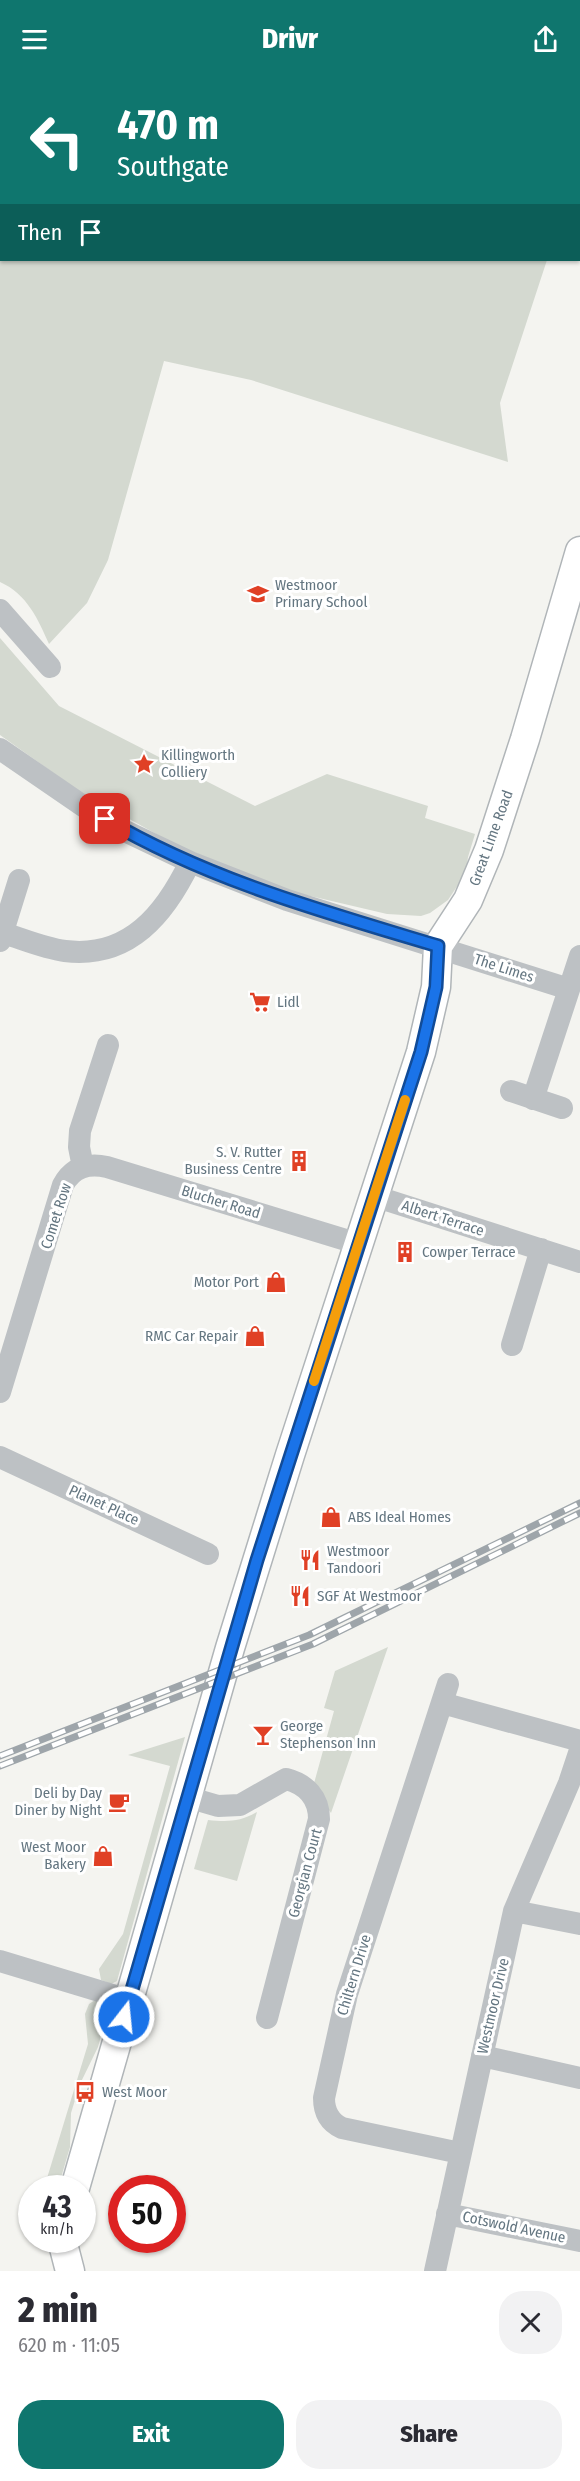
<!DOCTYPE html>
<meta charset="utf-8">
<style>
body{margin:0;font-family:"Fira Sans Condensed",sans-serif;background:#f2f2f3;color:#2b2b33;height:100vh;display:flex;flex-direction:column;font-size:22px;white-space:nowrap}
*{box-sizing:border-box;margin:0}
p{font-size:20px;color:#7c7c81}
.icon{flex:none;width:33px;height:33px;fill:none;stroke:currentColor;stroke-width:2;stroke-linecap:round;stroke-linejoin:round}
.map{position:relative;height:2193px;overflow:hidden}
.details{display:flex;flex-direction:column;background:#fff;flex:1}
.details>*{flex:none}
.top-card{position:absolute;left:0px;top:0px;width:580px;height:183px;box-shadow:0 2px 4px #0004;background:#0f766e;color:#fff;overflow:hidden}
.speed{position:absolute;left:18px;top:2097px;display:flex;gap:12px;font-size:30px;font-weight:700;text-align:center}
.speed>*{display:grid;place-content:center;width:78px;height:78px;border-radius:50%;background:#fff;box-shadow:0 2px 4px #0004;line-height:1}
.speed small{font-size:15px;font-weight:400}
.speed .limit{border:9px solid #d22;background:#fff;color:#111}
.pin{position:absolute;display:grid;place-items:center;width:51px;height:51px;color:#fff;margin:-26px;border-radius:12px;box-shadow:0 3px 9px #0006}
.me{position:absolute;width:66px;margin:-33px;rotate:16deg;stroke-linejoin:round;filter:drop-shadow(0 0 4px #0008)}
.turn{display:flex;align-items:center;gap:21px;height:126px;padding:0 18px;font-size:27px}
.turn .icon{width:78px;height:78px;stroke-width:2.5}
.turn b{display:block;font-size:42px;line-height:51px}
.then{display:flex;align-items:center;height:57px;padding:0 18px;background:#0003;gap:12px;font-size:22px}
.round{display:grid;place-items:center;flex:none;width:63px;height:63px;border-radius:24px;background:#f2f2f3}
.overview{display:flex;align-items:center;justify-content:space-between;height:102px;padding:0 18px}
h1{font-size:36px;font-weight:800;line-height:45px}
.primary-button{display:flex;gap:12px;margin-top:auto;padding:12px 18px}
.primary-button a{flex:1;height:69px;border-radius:24px;background:#0f766e;color:#fff;font-size:24px;font-weight:800;line-height:69px;text-align:center}
.primary-button a+a{background:#f2f2f3;color:#2b2b33}
header{display:flex;justify-content:space-between;align-items:center;height:78px;padding:0 18px;background:#0f766e;color:#fff;font-size:27px;font-weight:800}
.map>svg:first-child{display:block}
</style>
<header><svg class="icon" aria-label="menu" viewBox="0 0 24 24"><path d="M4 6h16M4 12h16M4 18h16"/></svg>Drivr<svg class="icon" aria-label="share" viewBox="0 0 24 24"><path d="M12 15V3M7 8l5-5 5 5M5 13v7h14v-7"/></svg></header>
<div class="map">
<svg width="580" height="2193" viewBox="0 0 580 2193">
<rect width="100%" height="100%" fill="#f4f4f0"/>
<path fill="#d4d9d0" d="M0,0H580L579,88V2H2V182H547L500,325L508,384L251,302L164,283L108,482L87,525L49,566C38,541 27,516 0,504Z
M0,560L59,628L255,728L327,696L428,728L425,740L475,756L468,779L466,795L448,822L430,835L421,838L387,836L289,813L176,767L79,713L0,657Z
M388,1569L331,1735L313,1709L334,1633L324,1630L335,1593Z
M185,1659L117,1903L111,1906L101,1902L99,1891L123,1856L170,1688L128,1677Z
M257,1734L237,1803L194,1791L208,1742C227,1744 240,1744 257,1734Z
M95,1922L105,1927L108,1932L98,1969L80,2006L71,2035L70,2069L58,2110H44L88,1966L85,1936L89,1926Z"/>
<g fill="none" stroke-linecap="round" stroke-linejoin="round">
<defs>
<path id="major" d="M75,2110L230,1570L290,1377L421,974L436,909L438,868L468,822L489,772L525,661L580,473
M62,2162L70,2193"/>
</defs>
<use href="#major" stroke="#b0b5b8" stroke-width="31"/>
<path stroke="#bdc1c4" stroke-width="22" d="M0,532L50,589
M0,671L86,730L125,753L190,784L287,822L569,911
M3,855C23,861 43,870 65,873C129,881 165,836 190,784
M0,863L19,802
M511,1013L562,1030
M533,1021L580,878
M83,1089L79,1069L80,1053L108,967
M374,1118L580,1184
M512,1267L541,1171
M0,1314L63,1107C73,1089 88,1085 107,1089L359,1166
M0,1379L208,1476
M448,1606L347,1916L324,2020C324,2033 329,2044 342,2050L460,2075
M442,1625L580,1663
M187,1719L218,1728L240,1727L286,1701C306,1706 319,1720 319,1741L267,1940
M514,1833L580,1846
M0,1883L129,1922
M482,1978L580,2000
M447,2136L580,2163
M435,2193L514,1833L569,1705L580,1672"/>
<use href="#major" stroke="#fff" stroke-width="28"/>
<defs>
<path id="rail" d="M0,1678L309,1557L580,1425
M0,1688L313,1566L580,1435"/>
</defs>
<use href="#rail" stroke="#9ea5aa" stroke-width="7"/>
<use href="#rail" stroke="#fff" stroke-width="4.5" stroke-dasharray="14" stroke-linecap="butt"/>
</g>
<g fill="none" stroke-linecap="round" stroke-linejoin="round">
<defs>
<path id="route" d="M105,741C208,802 325,834 438,868L436,909L421,974L257,1482L124,1939"/>
</defs>
<use href="#route" stroke="#114b97" stroke-width="15"/>
<use href="#route" stroke="#1a73e8" stroke-width="10"/>
<path stroke="#f59e0b" stroke-width="10" d="M314,1303L405,1022"/>
</g>
<defs>
<symbol id="school-bare" viewBox="-9 -9 18 18"><path d="M0-5L7-2L0 1L-7-2ZM-4 1L0 2.5L4 1V4Q0 6-4 4Z" fill="#e04025" stroke="#fff" stroke-width="2.5" paint-order="stroke"/></symbol>
<symbol id="sight-bare" viewBox="-9 -9 18 18"><path d="M0-6L1.8-2.2L6-1.7L2.9 1.2L3.7 5.4L0 3.3L-3.7 5.4L-2.9 1.2L-6-1.7L-1.8-2.2Z" fill="#e04025" stroke="#fff" stroke-width="2.5" paint-order="stroke"/></symbol>
<symbol id="supermarket-bare" viewBox="-9 -9 18 18"><path d="M-6-5.5h2.5l.6 2H6L4.5 2H-2.5L-4.4-4H-6ZM-1.5 3.2a1.3 1.3 0 1 0 .1 0ZM3 3.2a1.3 1.3 0 1 0 .1 0Z" fill="#e04025" stroke="#fff" stroke-width="2.5" paint-order="stroke"/></symbol>
<symbol id="building-bare" viewBox="-9 -9 18 18"><path d="M-4-6H4V6H1V3H-1V6H-4ZM-2.5-4.3h1.7v1.8h-1.7ZM.8-4.3h1.7v1.8H.8ZM-2.5-1h1.7V.8h-1.7ZM.8-1h1.7V.8H.8Z" fill="#e04025" stroke="#fff" stroke-width="2.5" paint-order="stroke"/></symbol>
<symbol id="shop-bare" viewBox="-9 -9 18 18"><path d="M-5-2.5h2.3a2.7 3.5 0 0 1 5.4 0H5L5.5 6h-11ZM-1.5-2.5h3a1.5 2.3 0 0 0-3 0Z" fill="#e04025" stroke="#fff" stroke-width="2.5" paint-order="stroke"/></symbol>
<symbol id="restaurant-bare" viewBox="-9 -9 18 18"><path d="M-5-6h1v4h1v-4h1v4h1v-4h1v5L-1.5 .5V6h-2V.5L-5-1ZM5-6V6H3V1.5H1.5Q1.5-4 5-6Z" fill="#e04025" stroke="#fff" stroke-width="2.5" paint-order="stroke"/></symbol>
<symbol id="bar-bare" viewBox="-9 -9 18 18"><path d="M-6-5H6L.8 .8V4.5H3.5V6h-7V4.5H-.8V.8Z" fill="#e04025" stroke="#fff" stroke-width="2.5" paint-order="stroke"/></symbol>
<symbol id="cafe-bare" viewBox="-9 -9 18 18"><path d="M-5.5-4.5H6V0H3Q3 3.5 0 3.5H-2.5Q-5.5 3.5-5.5 0ZM3-3.2v2h1.7v-2ZM-6 4.5H4V6H-6Z" fill="#e04025" stroke="#fff" stroke-width="2.5" paint-order="stroke"/></symbol>
<symbol id="bus-bare" viewBox="-9 -9 18 18"><path d="M-5-6H5V4H4V6H2V4H-2V6H-4V4H-5ZM-3.5-4V0h7V-4ZM-3.5 1.2v1.5H-2V1.2ZM2 1.2v1.5H3.5V1.2Z" fill="#e04025" stroke="#fff" stroke-width="2.5" paint-order="stroke"/></symbol>
</defs>
<g fill-rule="evenodd">
<use href="#school-bare" x="243" y="501" width="30" height="30"/>
<use href="#sight-bare" x="129" y="671" width="30" height="30"/>
<use href="#supermarket-bare" x="245" y="909" width="30" height="30"/>
<use href="#building-bare" x="284" y="1068" width="30" height="30"/>
<use href="#building-bare" x="390" y="1159" width="30" height="30"/>
<use href="#shop-bare" x="261" y="1189" width="30" height="30"/>
<use href="#shop-bare" x="240" y="1243" width="30" height="30"/>
<use href="#shop-bare" x="316" y="1424" width="30" height="30"/>
<use href="#restaurant-bare" x="295" y="1467" width="30" height="30"/>
<use href="#restaurant-bare" x="285" y="1503" width="30" height="30"/>
<use href="#bar-bare" x="248" y="1642" width="30" height="30"/>
<use href="#cafe-bare" x="104" y="1709" width="30" height="30"/>
<use href="#shop-bare" x="88" y="1763" width="30" height="30"/>
<use href="#bus-bare" x="70" y="1999" width="30" height="30"/>
</g>
<g text-anchor="middle" stroke-width="6" stroke-linejoin="round" paint-order="stroke">
<g font-size="15" fill="#647681" stroke="#fff" text-anchor="start">
<text x="275" y="512">Westmoor<tspan x="275" dy="17">Primary School</tspan></text>
<text x="161" y="682">Killingworth<tspan x="161" dy="17">Colliery</tspan></text>
<text x="277" y="929">Lidl</text>
<text x="282" y="1079" text-anchor="end">S. V. Rutter<tspan x="282" dy="17">Business Centre</tspan></text>
<text x="422" y="1179">Cowper Terrace</text>
<text x="259" y="1209" text-anchor="end">Motor Port</text>
<text x="238" y="1263" text-anchor="end">RMC Car Repair</text>
<text x="348" y="1444">ABS Ideal Homes</text>
<text x="327" y="1478">Westmoor<tspan x="327" dy="17">Tandoori</tspan></text>
<text x="317" y="1523">SGF At Westmoor</text>
<text x="280" y="1653">George<tspan x="280" dy="17">Stephenson Inn</tspan></text>
<text x="102" y="1720" text-anchor="end">Deli by Day<tspan x="102" dy="17">Diner by Night</tspan></text>
<text x="86" y="1774" text-anchor="end">West Moor<tspan x="86" dy="17">Bakery</tspan></text>
<text x="102" y="2019">West Moor</text>
</g>
<g font-size="15" fill="#647681" stroke="#fff">
<text transform="translate(491 760) rotate(-70)" y="5">Great Lime Road</text>
<text transform="translate(504 890) rotate(18)" y="5">The Limes</text>
<text transform="translate(221 1124) rotate(17)" y="5">Blucher Road</text>
<text transform="translate(56 1138) rotate(-72)" y="5">Comet Row</text>
<text transform="translate(443 1140) rotate(18)" y="5">Albert Terrace</text>
<text transform="translate(104 1427) rotate(25)" y="5">Planet Place</text>
<text transform="translate(305 1795) rotate(-75)" y="5">Georgian Court</text>
<text transform="translate(354 1897) rotate(-73)" y="5">Chiltern Drive</text>
<text transform="translate(493 1928) rotate(-77)" y="5">Westmoor Drive</text>
<text transform="translate(514 2149) rotate(12)" y="5">Cotswold Avenue</text>
</g>
</g>
</svg>
<div class="speed"><div>43<small>km/h</small></div><div class="limit">50</div></div>
<div class="pin" style="left:105px;top:741px;background:#d93025"><svg class="icon" aria-label="arrive" viewBox="0 0 24 24"><path d="M6 21V4h12l-3 4 3 4H6"/></svg></div>
<svg class="me" style="left:124px;top:1939px" viewBox="-20 -20 40 40"><circle r="17" fill="#1a73e8" stroke="#fff" stroke-width="3"/><path d="M0-11L8 9 0 5-8 9z" fill="#fff"/></svg>
<div class="top-card">
<div class="turn"><svg class="icon" aria-label="left" viewBox="0 0 24 24"><path d="M17 20v-9H6M10 6l-5 5 5 5"/></svg><div><b>470 m</b>Southgate</div></div>
<div class="then">Then<svg class="icon" aria-label="arrive" viewBox="0 0 24 24"><path d="M6 21V4h12l-3 4 3 4H6"/></svg></div>
</div>
</div>
<section class="details">
<div class="overview"><div><h1>2 min</h1><p>620 m · 11:05</p></div><a class="round"><svg class="icon" aria-label="close" viewBox="0 0 24 24"><path d="M6 6l12 12M18 6L6 18"/></svg></a></div>
<div class="primary-button"><a>Exit</a><a>Share</a></div>
</section>
